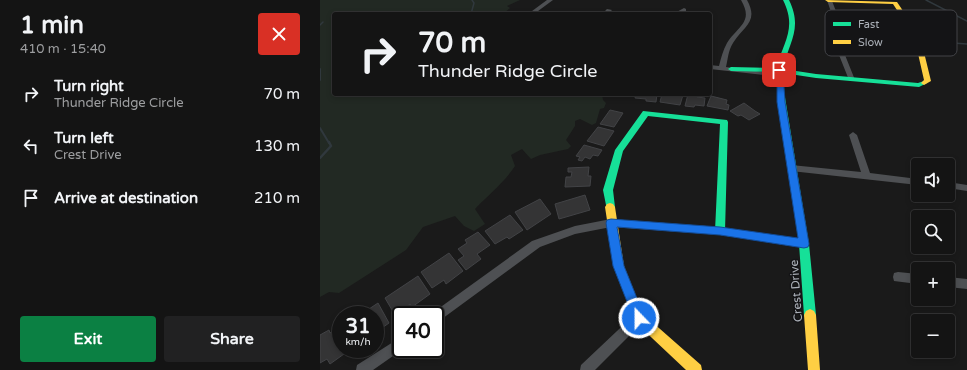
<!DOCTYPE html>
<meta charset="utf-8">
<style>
body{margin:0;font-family:"Varela Round",sans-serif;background:#212122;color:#f1f3f6;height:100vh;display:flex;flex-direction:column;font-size:15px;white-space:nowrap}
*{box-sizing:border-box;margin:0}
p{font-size:13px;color:#9d9ea0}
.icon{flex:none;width:22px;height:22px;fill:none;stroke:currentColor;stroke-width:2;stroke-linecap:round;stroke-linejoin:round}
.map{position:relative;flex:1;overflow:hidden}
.sheet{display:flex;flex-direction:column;background:#141414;width:320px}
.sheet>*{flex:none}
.banner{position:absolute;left:12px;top:12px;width:380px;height:84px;border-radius:4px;box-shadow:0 2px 6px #0003,0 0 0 1px #333334;background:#141414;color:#f1f3f6;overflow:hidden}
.fabs{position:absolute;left:591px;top:158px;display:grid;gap:8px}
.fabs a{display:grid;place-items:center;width:44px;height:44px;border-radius:4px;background:#141414;box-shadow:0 2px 6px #0003,0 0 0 1px #333334;font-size:20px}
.speed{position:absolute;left:12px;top:306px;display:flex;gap:8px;font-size:20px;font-weight:700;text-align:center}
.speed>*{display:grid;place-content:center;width:52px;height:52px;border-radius:50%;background:#141414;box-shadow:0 2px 6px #0003,0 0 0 1px #333334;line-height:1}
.speed small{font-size:10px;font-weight:400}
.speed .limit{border:2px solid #111;border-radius:6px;background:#fff;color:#111}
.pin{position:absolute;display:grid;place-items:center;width:34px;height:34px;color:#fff;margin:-17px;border-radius:8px;box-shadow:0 2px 6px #0006}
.me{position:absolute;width:44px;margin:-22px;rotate:338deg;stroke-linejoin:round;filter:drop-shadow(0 0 3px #0008)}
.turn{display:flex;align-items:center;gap:14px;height:84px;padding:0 20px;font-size:18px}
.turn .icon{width:52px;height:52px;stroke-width:2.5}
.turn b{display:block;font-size:28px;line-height:34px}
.round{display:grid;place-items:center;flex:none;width:42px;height:42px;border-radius:4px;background:#212122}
.headline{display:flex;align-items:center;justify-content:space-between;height:68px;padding:0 20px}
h1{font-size:24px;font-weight:700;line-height:30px}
.cta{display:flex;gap:8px;margin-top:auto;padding:8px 20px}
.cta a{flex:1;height:46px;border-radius:4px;background:#0b8043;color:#fff;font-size:16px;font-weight:700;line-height:46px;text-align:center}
.cta a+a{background:#212122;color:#f1f3f6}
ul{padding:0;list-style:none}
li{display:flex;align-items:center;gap:12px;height:52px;padding:0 20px}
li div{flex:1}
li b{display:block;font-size:15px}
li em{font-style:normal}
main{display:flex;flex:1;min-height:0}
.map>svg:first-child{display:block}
</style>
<main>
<section class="sheet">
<div class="headline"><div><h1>1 min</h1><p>410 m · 15:40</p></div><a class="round" style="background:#d93025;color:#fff"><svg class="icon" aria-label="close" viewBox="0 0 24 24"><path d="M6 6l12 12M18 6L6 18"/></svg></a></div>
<ul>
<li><svg class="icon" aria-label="right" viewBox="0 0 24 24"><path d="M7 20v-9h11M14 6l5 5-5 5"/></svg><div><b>Turn right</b><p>Thunder Ridge Circle</p></div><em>70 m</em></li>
<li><svg class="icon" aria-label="left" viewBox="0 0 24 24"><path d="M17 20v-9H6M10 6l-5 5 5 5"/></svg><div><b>Turn left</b><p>Crest Drive</p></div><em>130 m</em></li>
<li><svg class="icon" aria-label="arrive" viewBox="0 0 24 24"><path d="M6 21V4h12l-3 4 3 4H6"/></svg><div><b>Arrive at destination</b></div><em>210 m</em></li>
</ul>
<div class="cta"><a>Exit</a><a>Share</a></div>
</section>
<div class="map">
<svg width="647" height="370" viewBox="0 0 647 370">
<rect width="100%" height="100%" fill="#1a1a1a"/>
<path fill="#222923" d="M0,0H200L187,6L190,8L183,14H14V94H282L283,100L286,103L284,108L280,109L276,123L272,125L260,119L255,121V126L246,140L251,146L248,149L220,155L211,159L202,149L191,155L195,166C184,183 168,195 155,209L165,224L154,231L144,226L135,216L103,227L86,250L19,293L9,292L0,297Z"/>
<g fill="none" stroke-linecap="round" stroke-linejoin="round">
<path stroke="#30383d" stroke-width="1.5" d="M606,0L647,21
M151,14L154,3L152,0
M0,25L3,22
M605,41L647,44"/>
<path stroke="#30383d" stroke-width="2" d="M0,69V80
M0,128L9,143"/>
<path stroke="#30383d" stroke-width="2.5" d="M0,158L11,146L9,142"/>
</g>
<path fill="#343435" stroke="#424346" d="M316,94H337L336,102L326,101V99L315,98Z
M342,94L363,95L360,105L340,102Z
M368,94H378L377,97L385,98L384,106L375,105L374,107L365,106Z
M391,96L407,100L406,104L409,105L408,110L387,106Z
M424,103L435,111L440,114L429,120L421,115L418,116L410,111Z
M290,110L303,113L294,127L280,124Z
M278,127L294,131L284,146L267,141Z
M264,145L282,150L278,156L273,155L270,159L265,157L262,161L258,160L260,157L256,156Z
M269,167L268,176H271L270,186L245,187L246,177H251L252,172H248V168Z
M265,195L270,210L239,219L235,204Z
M220,199L231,214L207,230L195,212Z
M190,215L203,230L189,239L187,237L175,244L165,231Z
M158,232L170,245L157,254L161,259L146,270L138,260L144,256L138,249L147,243L145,240Z
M129,253L143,271L126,284L124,280L112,288L101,272Z
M98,276L110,294L92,307L90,304L75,315L65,298Z
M58,303L69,323L55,333V315H40Z
M20,326L21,349H31L10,364L7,359L0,363V335L9,330L10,333Z"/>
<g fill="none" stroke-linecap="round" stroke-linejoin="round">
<path fill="#4e5053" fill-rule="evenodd" d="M227,0H233L214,14H208Z
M421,0H427C439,22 424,26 413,43C408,51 408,59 406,67L459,74L461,75V77L390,69V65L399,66C401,58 403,50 407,43C418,26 434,22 421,0Z
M507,0L512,1L521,24L523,50L535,80L534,81H530L529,80L517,50L515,24Z
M364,8L366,9V11L360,14H353Z
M287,9L292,10L288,14H282Z
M533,132L537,135L550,173L598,179V185L471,171L467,168L471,165L541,172L529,135Z
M628,182L647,185V191L628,188Z
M291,219L400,227L484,240L488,241L489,244L488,247L484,248L400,235L291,227L255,234L220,247L115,324V315H110L111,314L212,241L255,226Z
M578,272L598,274V284L574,281L573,277L574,273Z
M628,277L647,279V289L628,287Z
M319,312L323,314L325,318L323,322L275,370H260L261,365L315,314Z
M81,337V349H83L53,370H36L37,365Z"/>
<path fill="#16e098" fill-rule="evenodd" d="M463,0H469C483,29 469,41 463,69L496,74L598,83L604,81L607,83L599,87L496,78L463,73L462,79L489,244L496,315L494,319L490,321L486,319L484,315L479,244L456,79V72L411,71L408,69L411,67L456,68C464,41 477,28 463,0Z
M323,111L407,120L408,122L405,231L404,234L400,235L396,234L395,231L400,124L328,116L303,151L293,190L295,207L293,210H287L283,190L295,150Z"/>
<path fill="#ffcf43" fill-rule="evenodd" d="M505,0L577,2L600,36L611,81L604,85L601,83L604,80L594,36L573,4L508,2Z
M290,203L293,204L295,207L304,266L323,314L381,365L382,370H366L315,322L294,266L285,207L287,204Z
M490,309L494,311L496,315L500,370H488L484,315L486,311Z"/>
</g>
<path fill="#1a73e8" stroke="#114b97" d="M457,69L463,70L465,102L489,244L488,247L484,248L400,235L297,227L304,266L325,318L323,322L319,324L315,322L293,266L286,223L287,220L291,219L400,227L478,238L457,102Z"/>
<g text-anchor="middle" stroke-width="3" stroke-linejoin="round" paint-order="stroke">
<g font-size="12" fill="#acb1b9" stroke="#141416">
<text transform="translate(476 291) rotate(-94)" y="4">Crest Drive</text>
</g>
</g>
<rect x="505" y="10" width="132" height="46" rx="6" fill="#141416" stroke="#424347" stroke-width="1"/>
<rect x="513" y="22" width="18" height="4" fill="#16e098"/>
<rect x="513" y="40" width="18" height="4" fill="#ffcf43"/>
<g font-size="11" fill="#acb1b9">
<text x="538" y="28">Fast</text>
<text x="538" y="46">Slow</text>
</g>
</svg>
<div class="fabs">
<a><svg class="icon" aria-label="sound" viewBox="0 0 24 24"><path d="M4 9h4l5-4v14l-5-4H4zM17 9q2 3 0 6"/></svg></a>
<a><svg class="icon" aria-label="search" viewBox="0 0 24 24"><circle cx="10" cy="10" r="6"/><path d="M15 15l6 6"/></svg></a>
<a>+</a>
<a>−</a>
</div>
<div class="speed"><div>31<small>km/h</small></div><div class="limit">40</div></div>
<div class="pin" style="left:459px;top:70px;background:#d93025"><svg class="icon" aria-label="arrive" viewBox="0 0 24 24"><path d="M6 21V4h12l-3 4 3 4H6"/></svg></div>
<svg class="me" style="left:319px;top:318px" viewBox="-20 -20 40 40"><circle r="17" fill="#1a73e8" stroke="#fff" stroke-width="3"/><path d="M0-11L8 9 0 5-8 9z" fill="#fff"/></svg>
<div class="banner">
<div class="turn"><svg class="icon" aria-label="right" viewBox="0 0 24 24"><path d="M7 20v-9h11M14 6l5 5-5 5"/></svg><div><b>70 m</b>Thunder Ridge Circle</div></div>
</div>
</div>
</main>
